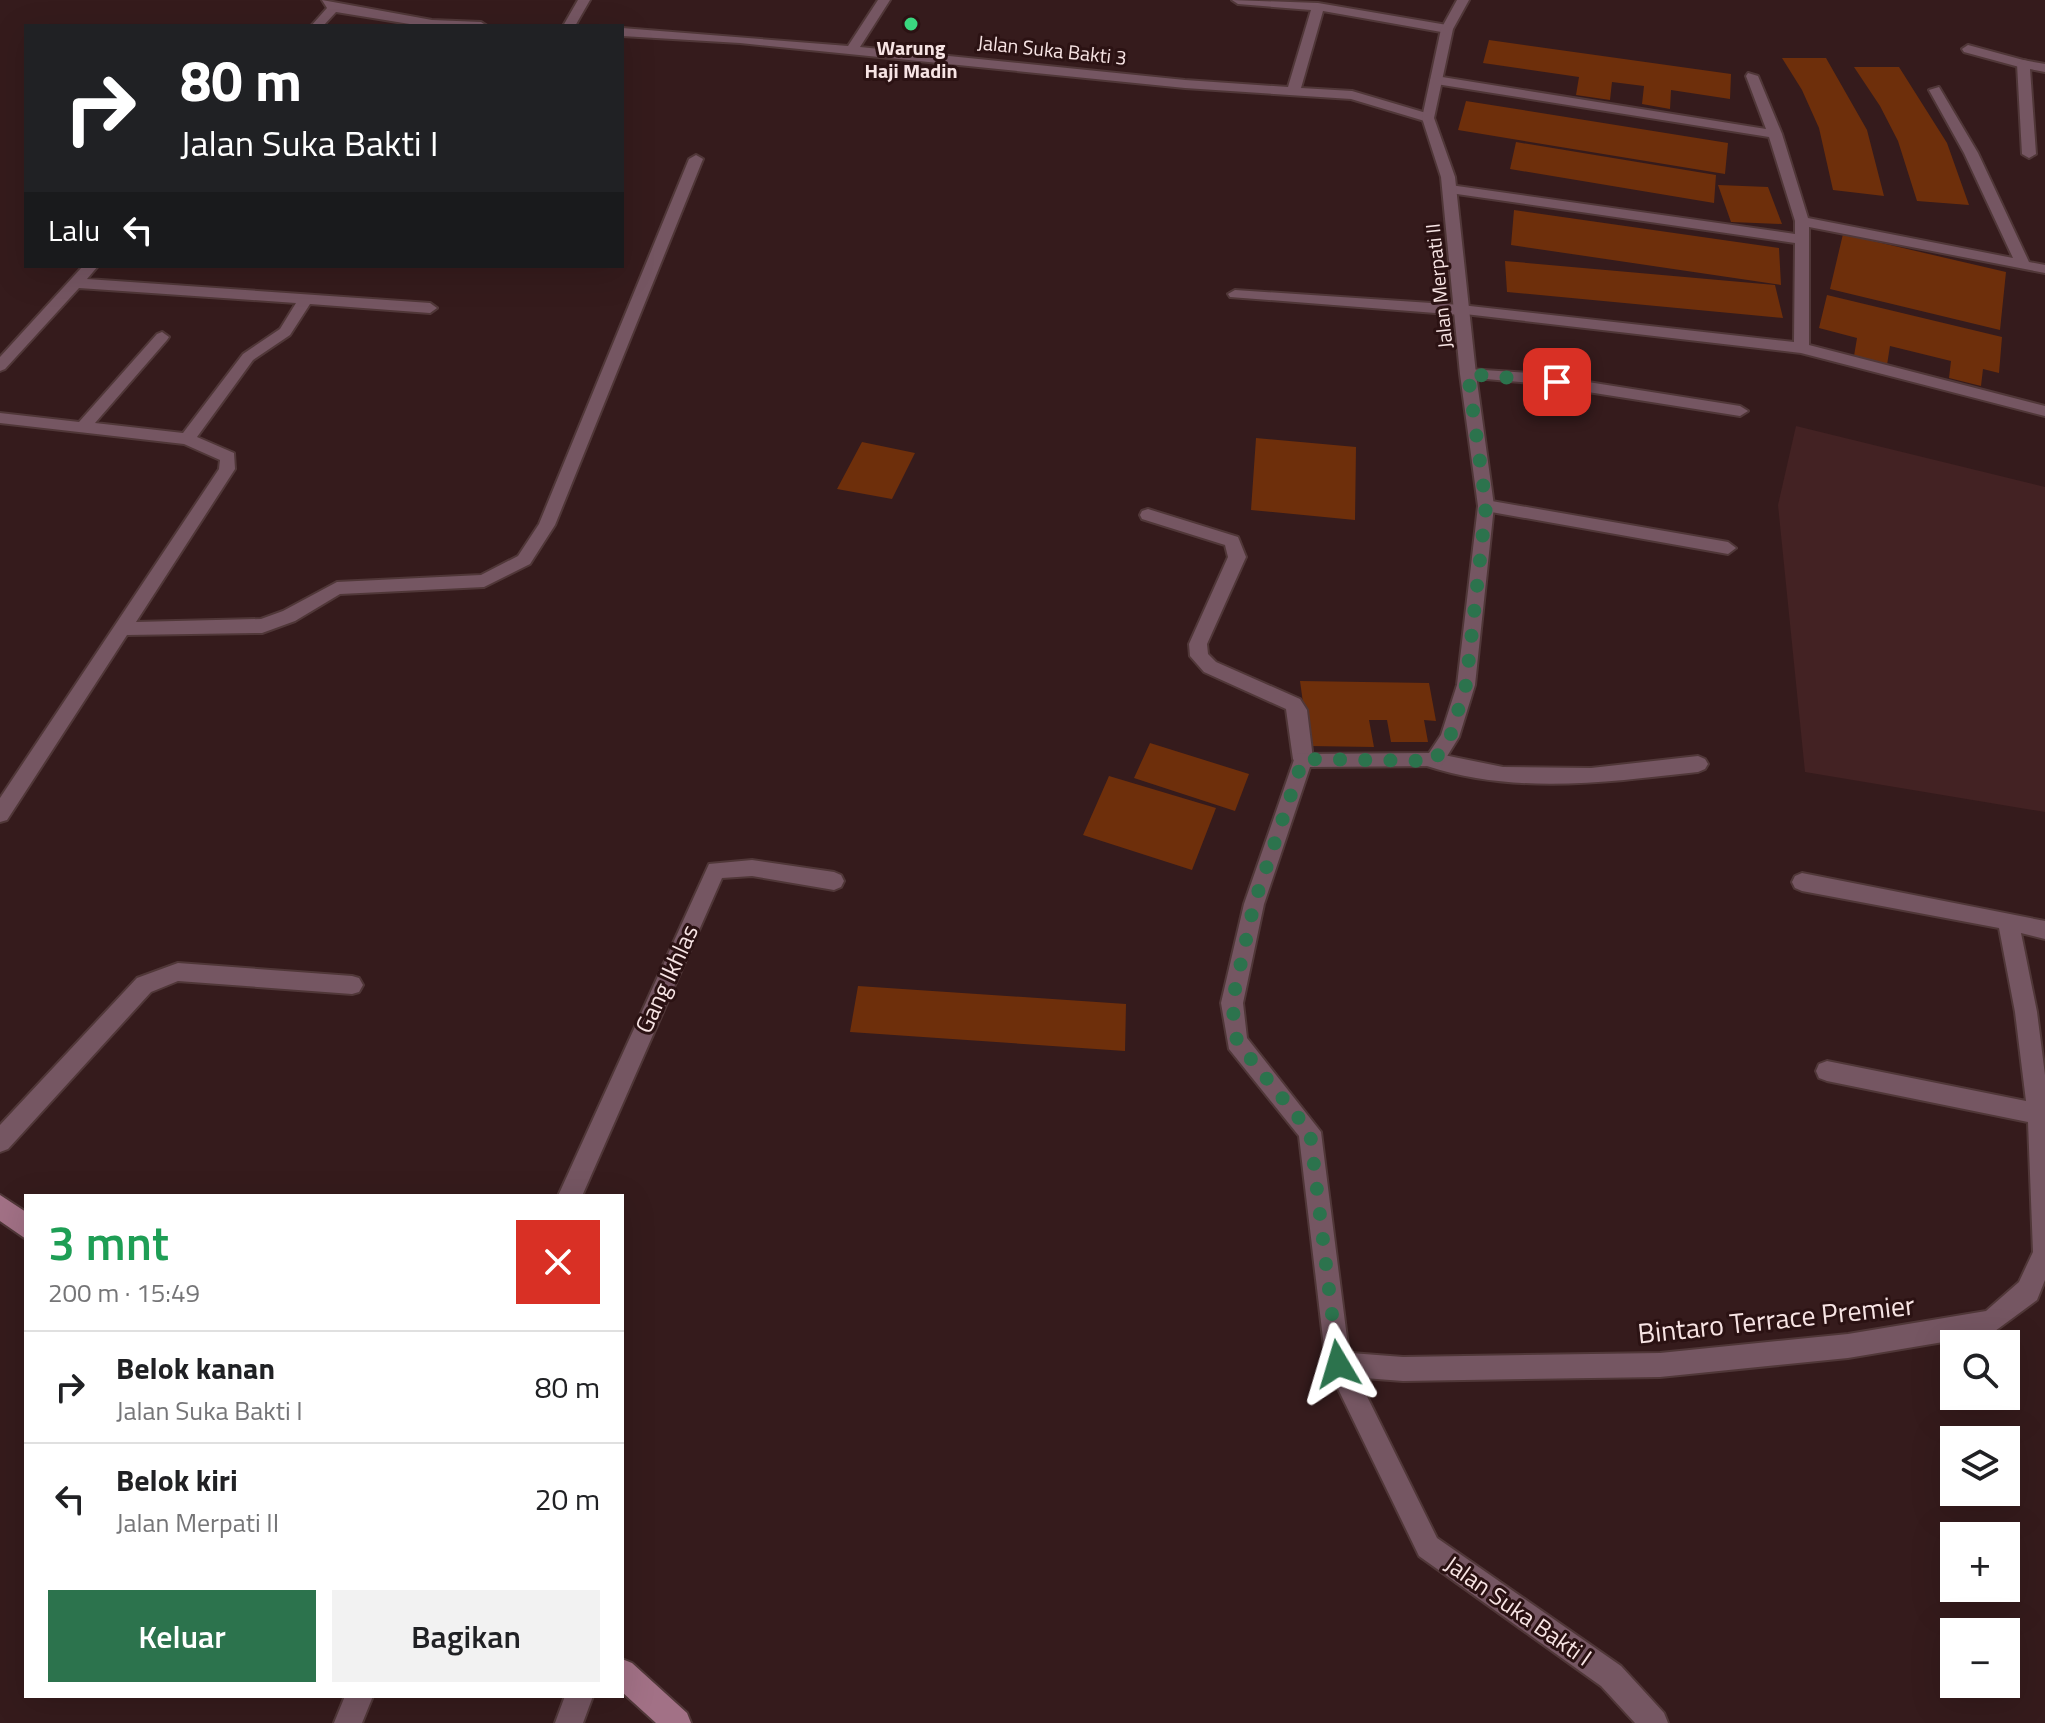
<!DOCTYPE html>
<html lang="id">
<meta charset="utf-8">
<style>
body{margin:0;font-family:"Titillium Web",sans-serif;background:#f2f2f2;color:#202124;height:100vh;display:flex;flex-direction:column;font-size:30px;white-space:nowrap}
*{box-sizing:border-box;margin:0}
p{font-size:26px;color:#757577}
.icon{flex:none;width:44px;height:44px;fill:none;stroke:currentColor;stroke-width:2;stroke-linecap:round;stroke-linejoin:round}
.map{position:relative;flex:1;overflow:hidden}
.side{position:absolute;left:24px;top:1194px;width:600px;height:504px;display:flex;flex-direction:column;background:#fff;border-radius:0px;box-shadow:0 8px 32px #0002}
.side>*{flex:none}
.guide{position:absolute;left:24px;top:24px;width:600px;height:244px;border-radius:0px;box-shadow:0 8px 32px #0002;background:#202124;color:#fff;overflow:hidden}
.fabs{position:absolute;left:1940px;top:1330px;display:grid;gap:16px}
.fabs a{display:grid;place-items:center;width:80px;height:80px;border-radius:0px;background:#fff;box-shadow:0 8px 32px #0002;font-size:40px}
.pin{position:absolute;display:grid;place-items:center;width:68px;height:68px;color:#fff;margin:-34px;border-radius:16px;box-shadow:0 4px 12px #0006}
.me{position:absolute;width:88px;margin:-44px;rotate:353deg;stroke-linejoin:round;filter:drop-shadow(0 0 6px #0008)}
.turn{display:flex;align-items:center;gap:28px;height:168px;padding:0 24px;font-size:36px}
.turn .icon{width:104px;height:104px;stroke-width:2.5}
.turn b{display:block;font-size:56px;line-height:68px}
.then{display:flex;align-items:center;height:76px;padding:0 24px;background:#0003;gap:16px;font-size:30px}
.round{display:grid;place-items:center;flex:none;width:84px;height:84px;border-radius:0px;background:#f2f2f2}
.summary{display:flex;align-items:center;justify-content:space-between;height:136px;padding:0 24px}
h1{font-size:48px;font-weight:600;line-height:60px;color:#1e9e55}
.primary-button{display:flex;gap:16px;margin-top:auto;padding:16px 24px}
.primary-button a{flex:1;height:92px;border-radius:0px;background:#2c734d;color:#fff;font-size:32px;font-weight:600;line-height:92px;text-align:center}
.primary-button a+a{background:#f2f2f2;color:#202124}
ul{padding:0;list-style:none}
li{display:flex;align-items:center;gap:24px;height:112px;padding:0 24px;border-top:2px solid #e0e0e0}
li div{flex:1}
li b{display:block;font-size:30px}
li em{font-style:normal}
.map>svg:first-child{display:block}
</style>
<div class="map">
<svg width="2045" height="1723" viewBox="0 0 2045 1723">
<rect width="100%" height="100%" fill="#351b1c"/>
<path fill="#432223" d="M1796,426L2045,487V812L1805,772L1778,505Z"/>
<path fill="#6e2f0b" d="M1489,40L1731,74L1730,99L1671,90L1670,109L1642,104L1644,86L1612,82L1610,100L1576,95L1579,77L1483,63Z
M1782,58H1826L1867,130L1884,196L1833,190L1819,128L1802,90Z
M1854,67H1899L1947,143L1969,205L1917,201L1898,141L1880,106Z
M1466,101L1728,143L1725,174L1458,130Z
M1516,142L1716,175L1714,203L1510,169Z
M1718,185L1768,187L1782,224L1731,222Z
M1514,210L1779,248L1781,285L1511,245Z
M1843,234L2006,272L2000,330L1830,289Z
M1505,261L1775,285L1783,318L1507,292Z
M1827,295L2002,337L1999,373L1983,369L1981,386L1949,378L1951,361L1890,346L1887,365L1854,356L1857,338L1819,328Z
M1256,438L1356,447L1355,520L1251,510Z
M862,442L915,453L892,499L837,489Z
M1300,681L1429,683L1436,721L1424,720L1428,742H1391L1387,720H1369L1374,747L1309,746Z
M1150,743L1249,774L1235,811L1134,778Z
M1109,776L1216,808L1192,870L1083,835Z
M858,986L1126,1004L1125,1051L850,1032Z"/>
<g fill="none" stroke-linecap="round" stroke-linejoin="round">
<defs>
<path id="service" d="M1968,45L2027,61L2029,64L2023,68L1964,52L1962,49Z
M1748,73L1758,76L1782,134L1808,218L2013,258L1964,153L1929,90L1939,87L1978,153L2029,262L2045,265V273L1809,227V345L2045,406V416L1801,353L1456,313V307L1461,305L1794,342L1795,243L1450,193L1443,189L1450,185L1795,234V221L1769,137L1436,84L1430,80L1436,76L1766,129L1746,76Z"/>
<path id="minor" d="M322,0L432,20L481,22L487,26H422L336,12L323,26H311L327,8Z
M578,0H590L575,26H563Z
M878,0H890L860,47L1185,80L1288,87L1311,10L1238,4L1232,0L1318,3L1447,25L1453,29L1447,33L1323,11L1301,88L1352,91L1433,115L1434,118L1428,122L1351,99L1185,88L740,43L622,36V28L848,46Z
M2023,60L2045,64V72L2030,69L2036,154L2029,158L2022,154L2017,64Z
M696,155L703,159L555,525L530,564L484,587L340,594L295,621L262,633L127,635L7,820L0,822V798L219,469L220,460L184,444L0,423V413L79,422L157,334L162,332L169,337L167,340L95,423L183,433L243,354L280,329L296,303L79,288L5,369L0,371V357L83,266H98L87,279L430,303L437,308L430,313L310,304L290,335L253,360L197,437L234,453L235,469L136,622L261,619L283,611L337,582L481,575L518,556L539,524L689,159Z
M1235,290L1461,305L1468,310L1461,315L1230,297L1228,294Z
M1468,369L1531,373L1740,406L1748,411L1740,416L1531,383L1463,377V371Z
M1486,500L1728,542L1736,548L1728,554L1480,510L1478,506L1480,502Z
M1148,509L1238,537L1246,557L1207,644L1208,654L1216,662L1300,699L1307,710L1313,759L1310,764H1296L1293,759L1286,709L1204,672L1190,656L1189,644L1228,557L1225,545L1142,519L1140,515L1142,511Z
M1434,753L1503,767L1591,768L1698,756L1705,759L1708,764L1705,769L1698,772C1608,782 1515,795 1427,766L1424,761L1427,756Z
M752,860L834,872L841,875L844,881L841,887L834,890L752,876L722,878L582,1196H558L709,864Z
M1802,873L2045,921V939L2021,933L2037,1012L2045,1075V1280L2037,1300L1991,1334L1848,1358L1660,1377L1403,1381L1338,1376L1329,1373L1326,1364L1329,1355L1338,1352L1403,1357L1660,1353L1848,1334L1986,1311L2019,1282L2033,1252L2028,1122L1827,1081L1819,1078L1816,1071L1819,1064L1827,1061L2026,1101L2015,1012L1999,928L1802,891L1795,888L1792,882L1795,876Z
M178,963L352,976L359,978L363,985L359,992L352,994L178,981L151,992L8,1149L0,1152V1125L137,978Z
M345,1696H373L362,1723H334Z
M565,1696H593L583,1723H555Z"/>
<path id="tertiary" d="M1457,0H1469L1453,29L1434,118L1455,177L1476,374L1494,506L1475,685L1459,737L1441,766L1310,767L1264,904L1243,1003L1247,1038L1321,1132L1350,1362L1437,1538L1621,1666L1664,1713L1668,1723H1635L1601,1686L1419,1556L1326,1364L1299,1136L1229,1049L1221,1003L1244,904L1296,754L1429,753L1441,735L1457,685L1478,506L1460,374L1441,177L1422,118L1441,29Z"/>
<path id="secondary" d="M0,1195L26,1212V1239L0,1221Z
M622,1659L632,1663L687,1713L691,1723H656L622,1692Z"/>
</defs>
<use href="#service" stroke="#503738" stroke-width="4"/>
<use href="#minor" stroke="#503738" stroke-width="4"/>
<use href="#tertiary" stroke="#503738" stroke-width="4"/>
<use href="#secondary" stroke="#503738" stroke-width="4"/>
<use href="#service" fill="#755662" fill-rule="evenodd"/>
<use href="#minor" fill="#755662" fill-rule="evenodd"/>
<use href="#tertiary" fill="#755662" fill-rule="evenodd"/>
<use href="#secondary" fill="#a27186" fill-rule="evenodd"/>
</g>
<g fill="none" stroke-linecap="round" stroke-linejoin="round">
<path stroke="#2c734d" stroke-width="14" stroke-dasharray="0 25.2" d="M1338,1364L1310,1132L1237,1042L1232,1003L1254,904L1303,759L1434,761L1450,737L1466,685L1486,506L1468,374L1557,382"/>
</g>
<circle fill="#3ad77f" stroke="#2b1213" stroke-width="3" cx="911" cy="24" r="8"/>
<g text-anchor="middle" stroke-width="6" stroke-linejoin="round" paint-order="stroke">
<g font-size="20" font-weight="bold" fill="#f7e4e4" stroke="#2b1213">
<text x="911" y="55">Warung<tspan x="911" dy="23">Haji Madin</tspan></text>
</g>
<g font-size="20" fill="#f7e4e4" stroke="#2b1213">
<text transform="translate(1052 50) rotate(6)" y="7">Jalan Suka Bakti 3</text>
<text transform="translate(1439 286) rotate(-96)" y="7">Jalan Merpati II</text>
</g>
<g font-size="24" fill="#f7e4e4" stroke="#2b1213">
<text transform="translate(667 979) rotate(-65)" y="8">Gang Ikhlas</text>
<text transform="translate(1518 1611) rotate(35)" y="8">Jalan Suka Bakti I</text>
</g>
<g font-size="28" fill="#f7e4e4" stroke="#2b1213">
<text transform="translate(1776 1319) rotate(-6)" y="10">Bintaro Terrace Premier</text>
</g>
</g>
</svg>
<div class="fabs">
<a><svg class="icon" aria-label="search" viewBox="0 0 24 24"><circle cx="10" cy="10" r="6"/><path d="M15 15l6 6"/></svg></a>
<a><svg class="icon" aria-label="layers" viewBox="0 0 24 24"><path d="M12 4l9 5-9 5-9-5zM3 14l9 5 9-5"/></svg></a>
<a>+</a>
<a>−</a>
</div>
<div class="pin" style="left:1557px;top:382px;background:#d93025"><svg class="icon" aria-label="arrive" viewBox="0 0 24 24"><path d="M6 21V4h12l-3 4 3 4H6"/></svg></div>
<svg class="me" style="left:1338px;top:1364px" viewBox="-20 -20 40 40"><path d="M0-17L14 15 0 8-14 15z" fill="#2c734d" stroke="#fff" stroke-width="4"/></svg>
<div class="guide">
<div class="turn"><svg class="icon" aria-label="right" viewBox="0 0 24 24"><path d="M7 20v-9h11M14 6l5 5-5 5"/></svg><div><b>80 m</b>Jalan Suka Bakti I</div></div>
<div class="then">Lalu<svg class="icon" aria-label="left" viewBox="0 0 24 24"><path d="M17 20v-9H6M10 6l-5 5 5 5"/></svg></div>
</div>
<section class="side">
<div class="summary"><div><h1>3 mnt</h1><p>200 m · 15:49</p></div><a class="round" style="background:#d93025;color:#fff"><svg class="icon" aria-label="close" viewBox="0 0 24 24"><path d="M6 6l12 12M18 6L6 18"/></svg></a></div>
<ul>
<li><svg class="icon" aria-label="right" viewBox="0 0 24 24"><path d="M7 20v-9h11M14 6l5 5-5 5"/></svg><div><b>Belok kanan</b><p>Jalan Suka Bakti I</p></div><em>80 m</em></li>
<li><svg class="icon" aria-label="left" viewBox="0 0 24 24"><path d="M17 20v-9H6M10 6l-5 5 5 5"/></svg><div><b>Belok kiri</b><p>Jalan Merpati II</p></div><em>20 m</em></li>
</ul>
<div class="primary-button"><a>Keluar</a><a>Bagikan</a></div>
</section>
</div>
